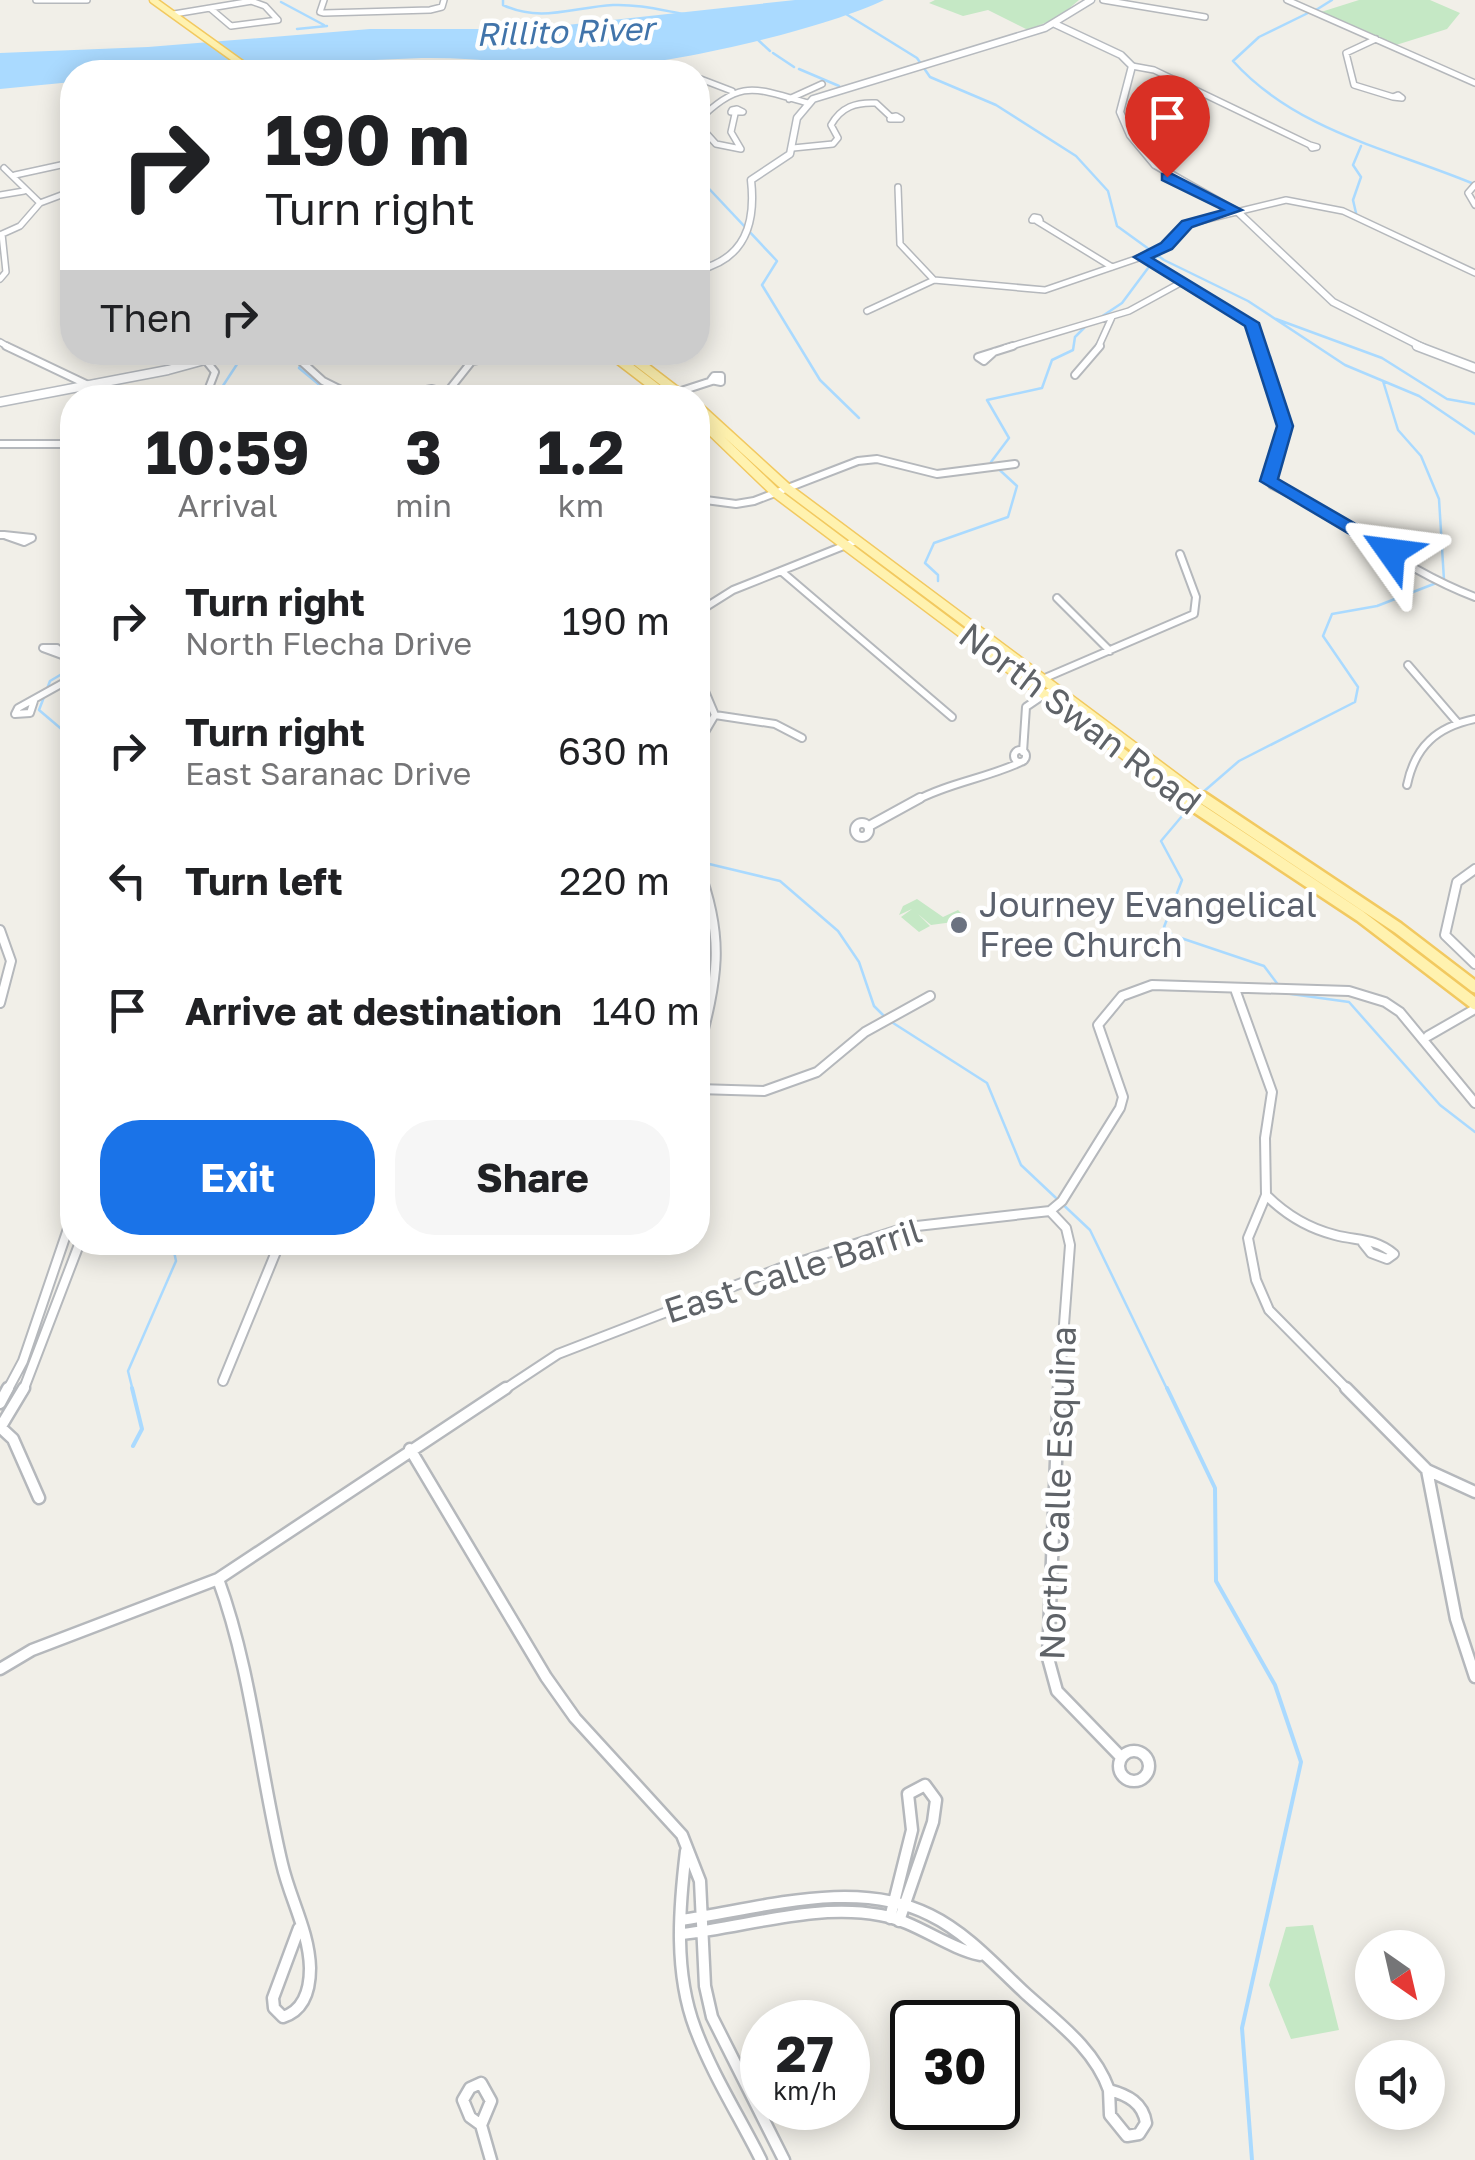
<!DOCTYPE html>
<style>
body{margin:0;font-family:"Golos Text",sans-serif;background:#f6f6f6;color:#202124;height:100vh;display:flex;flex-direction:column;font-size:38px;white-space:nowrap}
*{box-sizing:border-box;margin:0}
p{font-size:32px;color:#757577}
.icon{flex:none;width:55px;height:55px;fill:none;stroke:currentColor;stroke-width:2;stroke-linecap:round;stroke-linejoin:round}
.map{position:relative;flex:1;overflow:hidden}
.sheet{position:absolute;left:60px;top:385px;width:650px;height:870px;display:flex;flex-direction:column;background:#fff;border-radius:40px;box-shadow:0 5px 25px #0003}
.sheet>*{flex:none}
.banner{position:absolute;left:60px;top:60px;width:650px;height:305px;border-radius:40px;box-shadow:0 5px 25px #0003;background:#fff;color:#202124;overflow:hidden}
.needle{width:65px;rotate:146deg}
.controls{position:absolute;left:1355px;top:1930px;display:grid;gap:20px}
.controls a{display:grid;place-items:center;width:90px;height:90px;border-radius:50%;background:#fff;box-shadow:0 5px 25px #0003;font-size:50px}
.speed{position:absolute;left:740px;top:2000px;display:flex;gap:20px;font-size:50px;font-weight:700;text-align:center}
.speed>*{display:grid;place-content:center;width:130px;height:130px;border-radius:50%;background:#fff;box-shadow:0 5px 25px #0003;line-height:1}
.speed small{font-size:25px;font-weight:400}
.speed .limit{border:5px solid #111;border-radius:15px;background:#fff;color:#111}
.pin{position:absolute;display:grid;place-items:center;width:85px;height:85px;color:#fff;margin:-102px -42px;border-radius:50% 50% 50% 0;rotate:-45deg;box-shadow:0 0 10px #0007}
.pin .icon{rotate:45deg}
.me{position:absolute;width:110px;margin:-55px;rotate:301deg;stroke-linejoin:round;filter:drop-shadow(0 0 8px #0008)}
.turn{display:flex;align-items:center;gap:35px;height:210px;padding:0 40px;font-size:45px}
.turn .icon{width:130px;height:130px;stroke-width:2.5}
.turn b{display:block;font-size:70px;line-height:85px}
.then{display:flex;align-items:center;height:95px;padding:0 40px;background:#0003;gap:20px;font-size:38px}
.eta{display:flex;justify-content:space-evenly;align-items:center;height:170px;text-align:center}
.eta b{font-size:60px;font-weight:700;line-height:70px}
.button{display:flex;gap:20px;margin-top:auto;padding:20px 40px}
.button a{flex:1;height:115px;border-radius:40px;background:#1a73e8;color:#fff;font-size:40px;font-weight:700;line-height:115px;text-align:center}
.button a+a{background:#f6f6f6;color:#202124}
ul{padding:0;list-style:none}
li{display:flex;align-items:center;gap:30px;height:130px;padding:0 40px}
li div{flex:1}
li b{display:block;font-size:38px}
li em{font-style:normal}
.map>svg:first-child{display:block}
</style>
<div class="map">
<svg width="1475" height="2160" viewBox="0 0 1475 2160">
<rect width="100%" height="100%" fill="#f1efe8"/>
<path fill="#c5e8c5" d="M935,0H1079L1059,17L1028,30L988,10L963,16L929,3Z
M1359,0H1430L1460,13L1447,29L1396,45L1321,12Z
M917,899L943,917L958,910L968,920L958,926L953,922L931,925L918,914L930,926L919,932L901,917L912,909L899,915L903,906Z
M1313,1925L1339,2030L1291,2039L1269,1985L1286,1927Z"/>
<path fill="#aadaff" d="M795,0H884C826,28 676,64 612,66C548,68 485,57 422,58C305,62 189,72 72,72V82L0,89V53L148,47L370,29H530Z"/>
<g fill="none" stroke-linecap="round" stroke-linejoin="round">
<path stroke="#aadaff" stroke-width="2.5" d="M503,0V5C541,23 574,7 613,5C637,4 661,10 684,14
M281,2L324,25
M1316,10L1332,0
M1308,13L1259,37L1233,61C1296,131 1390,149 1474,184
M846,14L917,58L930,77L996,105L1076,156L1108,191L1117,226L1164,260L1248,301L1345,365L1419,396L1475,434
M297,29L327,26
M757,39L770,51
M773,53L794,67
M799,69L839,86
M498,72L535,63
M698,177L777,261L762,285L820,380L859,418
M1356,213L1353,200L1361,177L1353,165L1361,146
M1101,317L1122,303L1157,256
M1276,319L1382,358L1447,399L1475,404
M309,352L299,368L322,387L348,398
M215,398L245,352
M938,581V575L925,563L934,543L1008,517L1017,486L991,462L1009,438L987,400L1042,388L1052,360L1073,350L1075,337L1086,326
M47,689L50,681L72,668
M44,697L39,710L72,738
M1202,793L1239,761L1355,702L1358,687L1323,636L1332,614L1377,606L1444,580L1439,499L1421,456L1398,430L1383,381
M1188,809L1161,841L1182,880L1164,927L1172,935L1264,966L1279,986
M698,856L705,863L780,881L838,931L859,962L874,1006L884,1016
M1284,993L1349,1002L1440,1105L1475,1132
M890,1021L987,1083L1021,1165L1090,1230L1168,1391
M133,1391L128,1371L176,1261L172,1242"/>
<path stroke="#aadaff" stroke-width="4" d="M132,1388L142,1429L133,1446
M1167,1388L1215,1488L1216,1581L1275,1685L1301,1762L1242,2028L1252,2160"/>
<defs>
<path id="street-far3" d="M36,0H87
M324,0L320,12L324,13L430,10L442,7L444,0
M1103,0L1205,17
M1287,0L1475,83
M211,9L231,26L278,20L265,6L248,0
M174,14L252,1
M1376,39L1346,53L1354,85L1393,97
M1132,66L1154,70L1310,145
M698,78L732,91
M1398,95L1402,98L1393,97Z
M789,99L822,84
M737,109L743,112H731L732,110Z
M896,116L901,119H890L891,117Z
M698,121C741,77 756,89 808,103
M698,124L716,144L741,149L731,132L735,114
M1310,145L1317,147L1312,148Z
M793,148L833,144L838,138L831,125C841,107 856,102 876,103L891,117
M15,175L70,163
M1475,185L1468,193L1475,205
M898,187L900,244L934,280
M0,195L24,191
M40,203L72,191
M1034,217L1039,218L1040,220H1032Z
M1037,221L1112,267
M0,235L20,226L40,203L4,168
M1141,257L1251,323L1259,348
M0,279L6,272L2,234
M867,311L934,280L1045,290L1159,251L1187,224L1286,200L1343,211L1475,273
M0,342L10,348
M1005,348L1129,311L1182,282
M1098,348L1112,317"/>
<path id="street-far2" d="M6,346L88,385
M1258,346L1285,426L1270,469L1272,485C1342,518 1403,570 1475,597
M199,352L215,372L205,398
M291,352L323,381L357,398
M994,352L984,361L978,357L1013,346
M1075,375L1100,346
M714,376H721V382L711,380Z
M449,390L472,361L524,352
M678,392L712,381
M383,398L432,389L466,398
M0,444H72
M698,499L736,504L754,501L858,461L877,459L937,474L1015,464
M0,535H4
M4,535L32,538L24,542Z
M781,571L952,717
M1057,598L1110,651
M698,612L733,590L856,541
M62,655L43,648H57L72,663
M1408,665L1457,722
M698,675L715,715L698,744
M1038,681L1194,614L1196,597L1180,554
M34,701L30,713L15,714L18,708L72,678
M715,715L775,724L802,738
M1014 756a6 6 0 1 1 12 0a6 6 0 1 1-12 0Z
M1023,752L1026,707L1048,692
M1407,785C1415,746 1437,727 1475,719
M915,801C948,783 987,778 1021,762"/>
<path id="street-far1" d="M855 830a7 7 0 1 1 14 0a7 7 0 1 1-14 0Z
M869,826L920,798
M698,867C726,940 717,979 698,1053
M1475,869L1457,882L1445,935L1475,964
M0,930L11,961L0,1003
M1235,989L1272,1092L1265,1138L1266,1195L1248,1238L1256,1280L1269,1310L1349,1391
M1428,1036L1475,1009
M698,1089L764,1091L817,1072L865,1032L930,996
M1266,1195C1286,1215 1307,1228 1335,1235C1358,1241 1375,1238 1394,1254L1387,1259L1371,1253L1363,1243
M1050,1211L1066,1228L1070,1245L1059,1391
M429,1242L457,1248L493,1242
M223,1381L280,1242
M7,1391L23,1361L72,1217
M23,1391L80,1242
M502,1391L558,1354L778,1269L908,1227L1050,1211L1062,1201L1120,1108L1123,1097L1098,1025L1122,996L1152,985L1349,991L1385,1002L1400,1012L1475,1103"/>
<path id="street" d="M1059,1388L1048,1658L1057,1691L1120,1756
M1346,1388L1427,1470L1456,1619L1475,1677
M0,1403L8,1388
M0,1427L13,1439L39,1498
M0,1428L24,1388
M410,1449L546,1677L575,1718L682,1835L700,1881L705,1986L712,2017L784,2160
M1427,1470L1475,1492
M218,1579C252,1672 259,1768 282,1864C290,1899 309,1931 310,1968C310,1989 305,2010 283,2017L274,2008L273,1998L299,1928
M0,1669L32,1650L218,1579L506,1388
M1119 1766a15 15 0 1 1 30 0a15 15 0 1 1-30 0Z
M686,1851C679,1909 674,1972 695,2028C712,2074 739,2116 761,2160
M890,1918L912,1830L908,1794L925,1785L936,1800L933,1822L899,1921
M681,1920C759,1909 856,1877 930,1915C967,1933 996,1966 1025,1993C1057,2022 1094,2048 1109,2090
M682,1934C747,1927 815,1903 880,1915C916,1921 945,1947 980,1955
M481,2083L491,2101L481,2125L470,2117L463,2100L470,2088Z
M1109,2090C1128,2095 1143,2103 1146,2123L1139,2134L1127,2136L1110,2115Z
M481,2125L491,2160"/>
<path id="secondary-far1" d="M1055,24L1121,55L1132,66L1120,112L1130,135L1155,165L1239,213L1333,302L1424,348
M698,270C745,259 756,224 751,180L790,154L797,118L813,99L1045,28L1091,0"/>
<path id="secondary" d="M1417,346L1475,368
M0,402L168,370L234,352"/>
<path id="primary-far2" d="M153,0L253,72"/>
<path id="primary-far1" d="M609,352L669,398
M625,352L685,398
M698,407L788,489L1206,801
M698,418L776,493L1186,801"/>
<path id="primary" d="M1182,798L1360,916L1475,1004
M1203,798L1398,928L1475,987"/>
</defs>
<use href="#street-far3" stroke="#b5b8bc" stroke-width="8"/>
<use href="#street-far2" stroke="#b5b8bc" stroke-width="10"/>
<use href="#street-far1" stroke="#b5b8bc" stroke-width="12"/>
<use href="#street" stroke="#b5b8bc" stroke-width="15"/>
<use href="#secondary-far1" stroke="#b6babf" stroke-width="9"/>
<use href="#secondary" stroke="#b6babf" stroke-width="11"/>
<use href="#primary-far2" stroke="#f2c960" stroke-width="9"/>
<use href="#primary-far1" stroke="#f2c960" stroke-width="12"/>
<use href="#primary" stroke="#f2c960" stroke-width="16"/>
<use href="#street-far3" stroke="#fff" stroke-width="5"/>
<use href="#street-far2" stroke="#fff" stroke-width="6"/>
<use href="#street-far1" stroke="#fff" stroke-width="8"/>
<use href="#street" stroke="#fff" stroke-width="10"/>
<use href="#secondary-far1" stroke="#fff" stroke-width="6"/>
<use href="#secondary" stroke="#fff" stroke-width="8"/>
<use href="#primary-far2" stroke="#fff2af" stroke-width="6"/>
<use href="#primary-far1" stroke="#fff2af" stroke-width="9"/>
<use href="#primary" stroke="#fff2af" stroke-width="11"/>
</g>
<path fill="#1a73e8" stroke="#114b97" stroke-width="2.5" d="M1162,174H1172L1242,210L1192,227L1172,249L1152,258L1259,323L1293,426L1278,479L1397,548V555H1385L1260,481L1277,426L1245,326L1134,257L1161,243L1182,221L1223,210L1162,180Z"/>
<circle fill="#6b7280" stroke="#fff" stroke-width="4" cx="959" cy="925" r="10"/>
<g text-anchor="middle" stroke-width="9" stroke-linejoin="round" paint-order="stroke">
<g font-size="32" font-style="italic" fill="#4174aa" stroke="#fff">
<text transform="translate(565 32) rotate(-2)" y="11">Rillito River</text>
</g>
<g font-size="35" fill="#5f6368" stroke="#fff">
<text transform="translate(1080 719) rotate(37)" y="12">North Swan Road</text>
<text transform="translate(793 1271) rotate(-18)" y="12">East Calle Barril</text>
<text transform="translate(1058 1493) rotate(-88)" y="12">North Calle Esquina</text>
</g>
<g font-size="35" fill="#5b616d" stroke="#fff" text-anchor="start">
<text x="979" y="917">Journey Evangelical<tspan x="979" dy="40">Free Church</tspan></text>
</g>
</g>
</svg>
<div class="controls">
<a><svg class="needle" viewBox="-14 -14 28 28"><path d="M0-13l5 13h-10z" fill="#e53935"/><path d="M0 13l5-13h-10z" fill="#757577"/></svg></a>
<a><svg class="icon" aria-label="sound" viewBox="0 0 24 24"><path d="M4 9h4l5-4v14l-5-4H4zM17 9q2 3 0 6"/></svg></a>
</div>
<div class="speed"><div>27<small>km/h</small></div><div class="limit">30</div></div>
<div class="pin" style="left:1167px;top:177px;background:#d93025"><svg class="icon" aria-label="arrive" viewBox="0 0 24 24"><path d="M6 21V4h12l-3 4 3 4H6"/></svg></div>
<svg class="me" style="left:1391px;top:552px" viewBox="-20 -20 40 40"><path d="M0-17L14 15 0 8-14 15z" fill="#1a73e8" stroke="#fff" stroke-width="4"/></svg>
<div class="banner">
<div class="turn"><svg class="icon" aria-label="right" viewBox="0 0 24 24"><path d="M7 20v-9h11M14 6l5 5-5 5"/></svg><div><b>190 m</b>Turn right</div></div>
<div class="then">Then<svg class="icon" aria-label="right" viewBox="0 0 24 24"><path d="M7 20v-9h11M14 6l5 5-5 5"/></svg></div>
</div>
<section class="sheet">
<div class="eta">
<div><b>10:59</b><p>Arrival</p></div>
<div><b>3</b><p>min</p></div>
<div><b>1.2</b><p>km</p></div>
</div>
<ul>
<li><svg class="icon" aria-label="right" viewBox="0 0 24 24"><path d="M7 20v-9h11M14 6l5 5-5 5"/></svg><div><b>Turn right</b><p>North Flecha Drive</p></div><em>190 m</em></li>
<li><svg class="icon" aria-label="right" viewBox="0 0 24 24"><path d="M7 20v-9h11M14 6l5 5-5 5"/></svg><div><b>Turn right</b><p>East Saranac Drive</p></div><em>630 m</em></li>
<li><svg class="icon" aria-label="left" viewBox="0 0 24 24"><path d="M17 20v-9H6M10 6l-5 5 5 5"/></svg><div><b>Turn left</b></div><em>220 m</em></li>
<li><svg class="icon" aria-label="arrive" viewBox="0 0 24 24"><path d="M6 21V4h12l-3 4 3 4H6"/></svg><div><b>Arrive at destination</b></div><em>140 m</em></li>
</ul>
<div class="button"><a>Exit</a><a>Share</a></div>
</section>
</div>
